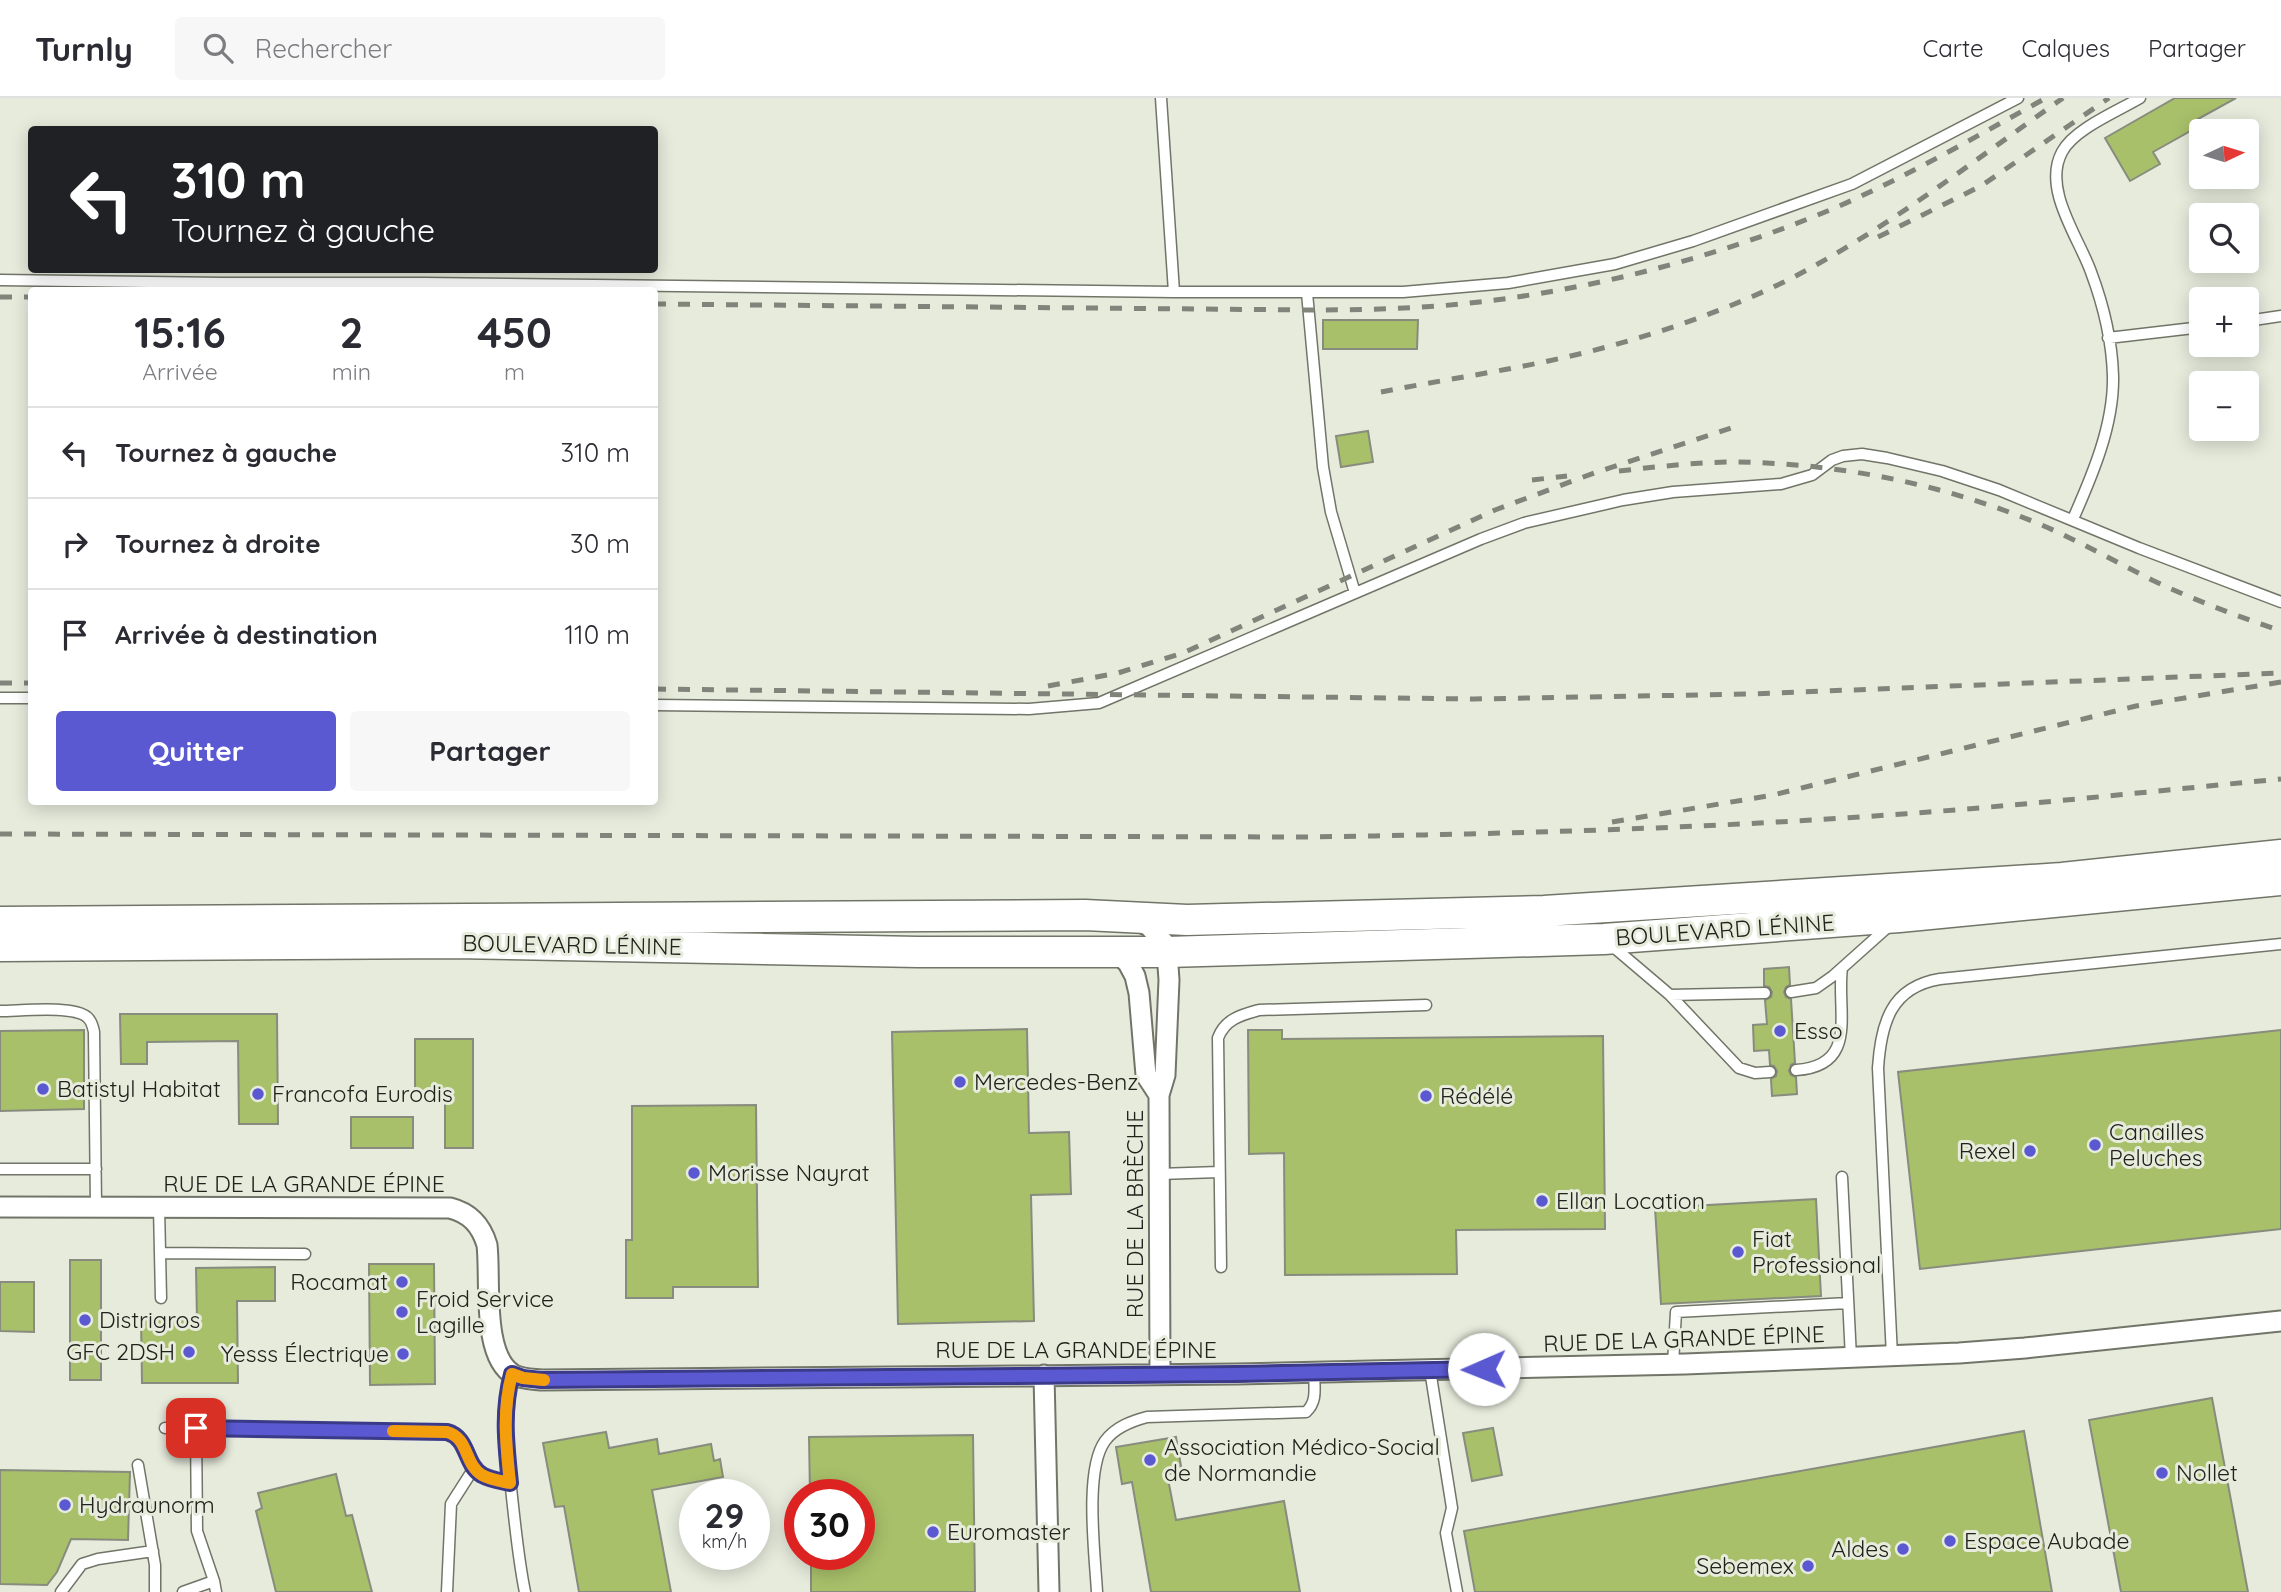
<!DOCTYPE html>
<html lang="fr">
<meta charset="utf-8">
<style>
body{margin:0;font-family:Quicksand,sans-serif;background:#f7f7f7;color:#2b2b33;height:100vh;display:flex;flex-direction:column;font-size:26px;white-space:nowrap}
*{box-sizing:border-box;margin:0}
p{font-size:23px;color:#7c7c81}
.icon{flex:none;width:38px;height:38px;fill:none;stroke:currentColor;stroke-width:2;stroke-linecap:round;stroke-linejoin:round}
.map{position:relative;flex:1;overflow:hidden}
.sheet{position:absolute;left:28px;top:189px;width:630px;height:518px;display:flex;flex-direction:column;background:#fff;border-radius:7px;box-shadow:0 4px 18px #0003}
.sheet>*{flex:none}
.guide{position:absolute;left:28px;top:28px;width:630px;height:147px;border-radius:7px;box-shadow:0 4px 18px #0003;background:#202124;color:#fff;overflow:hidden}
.needle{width:46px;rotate:86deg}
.controls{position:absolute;left:2189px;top:21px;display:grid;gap:14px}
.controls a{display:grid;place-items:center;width:70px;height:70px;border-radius:7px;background:#fff;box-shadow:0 4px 18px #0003;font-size:35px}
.speed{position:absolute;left:679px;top:1381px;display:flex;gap:14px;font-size:35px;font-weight:700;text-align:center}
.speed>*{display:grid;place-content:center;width:91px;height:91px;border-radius:50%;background:#fff;box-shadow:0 4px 18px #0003;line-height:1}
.speed small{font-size:18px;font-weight:400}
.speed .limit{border:10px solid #d22;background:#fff;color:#111}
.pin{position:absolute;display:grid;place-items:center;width:60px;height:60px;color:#fff;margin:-30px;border-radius:14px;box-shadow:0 4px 10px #0006}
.me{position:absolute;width:77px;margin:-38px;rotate:269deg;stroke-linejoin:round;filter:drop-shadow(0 0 5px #0008)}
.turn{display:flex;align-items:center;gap:24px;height:147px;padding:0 28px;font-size:32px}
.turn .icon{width:91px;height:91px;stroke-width:2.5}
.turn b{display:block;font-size:49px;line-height:60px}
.eta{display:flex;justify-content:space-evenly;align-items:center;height:119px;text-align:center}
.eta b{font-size:42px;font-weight:800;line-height:49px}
.button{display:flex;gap:14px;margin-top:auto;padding:14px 28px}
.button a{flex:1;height:80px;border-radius:7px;background:#5a59d1;color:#fff;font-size:28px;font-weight:800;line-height:80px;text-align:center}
.button a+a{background:#f7f7f7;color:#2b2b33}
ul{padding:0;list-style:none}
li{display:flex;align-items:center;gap:21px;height:91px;padding:0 28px;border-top:2px solid #e1e1e2}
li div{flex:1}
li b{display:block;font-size:26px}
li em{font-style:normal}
header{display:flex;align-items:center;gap:42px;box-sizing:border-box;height:98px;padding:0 35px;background:#fff;border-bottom:2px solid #e1e1e2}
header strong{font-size:33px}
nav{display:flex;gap:38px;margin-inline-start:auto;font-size:24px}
.search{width:490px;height:63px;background:#f7f7f7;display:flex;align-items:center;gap:18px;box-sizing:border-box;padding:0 24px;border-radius:7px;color:#7c7c81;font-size:26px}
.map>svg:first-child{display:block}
</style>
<header>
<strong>Turnly</strong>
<div class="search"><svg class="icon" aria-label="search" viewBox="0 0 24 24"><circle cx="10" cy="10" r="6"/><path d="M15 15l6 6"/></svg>Rechercher</div>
<nav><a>Carte</a><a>Calques</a><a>Partager</a></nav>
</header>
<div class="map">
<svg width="2281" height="1494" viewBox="0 0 2281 1494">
<rect width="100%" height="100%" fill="#e6ebdc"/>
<path fill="#a8c06a" stroke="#878c7e" stroke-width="2" d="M2175,0H2236L2198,21L2201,27L2153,54L2160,66L2130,83L2105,40Z
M1323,222H1418L1417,251H1323Z
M1368,333L1373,364L1341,369L1336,338Z
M1789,869L1790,887L1786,889L1784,894L1786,899L1791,901L1795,965L1791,967L1789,973L1791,977L1796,979L1797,996L1772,998L1771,981L1776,978L1777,973L1774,968L1770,967L1769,952L1754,953L1753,927L1767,926L1765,902L1771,899L1772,894L1769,889L1764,888V871Z
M120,916H277L278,1026H239L238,943L147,944V966H121Z
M1027,931L1029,1035L1069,1034L1071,1096L1031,1097L1034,1223L898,1226L892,934Z
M84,932V1011L0,1013V933Z
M1248,932H1282V941L1603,938L1605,1131L1456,1132L1457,1176L1285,1177L1284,1055L1249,1056Z
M2281,932V1131L1920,1171L1898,974Z
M415,941H473V1050H445V994H415Z
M756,1007L758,1189H673V1200H626V1142H632V1008Z
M351,1019H413V1050H351Z
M1816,1101L1821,1198L1661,1206L1655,1110Z
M70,1162H101V1282H70Z
M369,1166H434L435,1286L370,1287Z
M275,1169V1203H237L238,1285H142L141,1222H197L196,1170Z
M0,1184H34V1234L0,1233Z
M2212,1300L2248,1494H2121L2089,1322Z
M1493,1330L1502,1377L1472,1383L1463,1335Z
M2024,1333L2052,1494H1475L1464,1433Z
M606,1334L609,1350L657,1341L659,1356L711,1346L714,1363L720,1361L723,1379L652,1392L671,1494H579L564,1408L555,1409L543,1345Z
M973,1337L975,1494H811V1456H859V1396H810L809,1339Z
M1176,1339L1182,1374L1167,1376L1176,1422L1284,1403L1300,1494H1151L1132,1384L1122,1386L1116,1349Z
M0,1372L130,1374L128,1442L71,1441L57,1474L47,1487L0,1486Z
M336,1376L346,1418L352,1417L372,1494H276L256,1413L262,1410L258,1395Z"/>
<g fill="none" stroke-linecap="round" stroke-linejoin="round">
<defs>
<path id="service" d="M1161,0L1174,194
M0,182L223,185H424L1174,194H1403L1508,185L1615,166L1693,143L1852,86L2018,0
M1307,195L1323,369L1331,414L1355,495
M2247,223L2281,218
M2108,240L2202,229
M2073,421C2092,378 2114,327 2113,278C2112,244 2103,206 2091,174C2079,140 2042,91 2062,54C2074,31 2118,13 2140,0
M0,600H32
M654,607L1029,611L1099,605L1481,441L1524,425L1623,402L1673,394L1781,386L1812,377L1832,362L1843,358L1862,356L1887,360L1942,373L1999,392L2139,450L2281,504
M1610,846L1670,897L1765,895
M1791,894L1816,890L1833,878L1889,828
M1670,897L1739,970L1755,975L1770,974
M0,913C20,913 73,907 87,919C92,923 93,929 94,934L96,1109
M1796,972C1860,968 1836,912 1842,870
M0,1071H96
M1159,1076L1219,1074
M1842,1079L1851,1260
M159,1109L161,1200
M160,1155L305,1156
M1221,1169L1218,940C1225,921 1241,917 1259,912L1426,907
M1892,1258L1878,970C1881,925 1891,889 1940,881L2281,846
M1673,1266L1676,1214L1848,1205
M1430,1272L1452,1410L1446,1435L1457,1494
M512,1276C502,1315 507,1351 511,1390C515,1425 518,1460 525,1494
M165,1330L447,1334C469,1340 464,1367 482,1377C491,1382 501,1383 510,1385
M196,1330L197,1433L214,1483
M138,1367L155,1467V1494
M61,1494L82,1466L98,1461L153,1453
M183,1494L214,1483L216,1494
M447,1494L451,1406L474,1370
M1097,1494C1095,1457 1084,1372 1105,1343C1115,1329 1132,1323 1147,1319L1306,1314C1318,1303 1314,1289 1314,1274"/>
<path id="minor" d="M1134,821L1149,828L1165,846L1167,854L1169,882L1165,977L1159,997L1160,1275
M1116,853L1128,865L1135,878L1139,895L1146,977L1159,997
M0,1109L450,1110C470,1115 481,1127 487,1147C491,1180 481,1259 514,1277C522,1281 532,1281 541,1282L1237,1276L1685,1266L1959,1255L2025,1250L2281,1223
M1044,1277L1049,1494"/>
<path id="primary" d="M0,824L1085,817L1187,822L1544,813L2062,780L2281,757
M0,848L454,845L918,854H1167L1604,841L1899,819L2281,782"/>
</defs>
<use href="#service" stroke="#717568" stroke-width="13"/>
<use href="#minor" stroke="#717568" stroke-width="23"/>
<use href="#primary" stroke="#717568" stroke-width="33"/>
<use href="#service" stroke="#fff" stroke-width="10"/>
<use href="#minor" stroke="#fff" stroke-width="19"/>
<use href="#primary" stroke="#fff" stroke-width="30"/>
<path stroke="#81847a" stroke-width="5" stroke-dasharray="12 12" stroke-linecap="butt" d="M1878,139L1981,88L2109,0
M0,199H32
M654,206L1307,212C1358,212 1410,211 1461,206C1588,193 1712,161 1830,112C1905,80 1975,39 2046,0
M1381,294C1457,279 1535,269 1610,248C1669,232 1728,211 1784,184C1883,134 1972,64 2063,0
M1619,373C1655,369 1690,365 1726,364C1830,364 1936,384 2032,423C2074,440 2112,462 2152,482C2194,502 2237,518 2281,533
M1532,382L1567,378
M0,585H32
M1048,588L1118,575L1183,555L1495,412L1594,375L1740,327
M654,591L1474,601L1750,596L2281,575
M1612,724L1773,697L2136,608L2281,584
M0,736L1306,739C1514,736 1722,730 1929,714C2046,705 2164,692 2281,681"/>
</g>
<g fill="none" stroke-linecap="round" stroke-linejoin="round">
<defs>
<path id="route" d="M196,1330L447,1334C469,1340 464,1366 482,1377C491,1382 501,1383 510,1385C506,1347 502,1313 512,1276L523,1280L541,1282L1237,1276L1484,1271"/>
</defs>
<use href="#route" stroke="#3a3a88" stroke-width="18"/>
<use href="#route" stroke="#5a59d1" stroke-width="12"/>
<path stroke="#f59e0b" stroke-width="12" d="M393,1333L447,1334C469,1340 464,1366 482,1377C491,1382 501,1383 510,1385C506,1347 502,1313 512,1276L523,1280L544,1282"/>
</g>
<g fill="#5a59d1" stroke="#e6ebdc" stroke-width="2.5">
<circle cx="1780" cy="933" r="7"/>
<circle cx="960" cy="984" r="7"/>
<circle cx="43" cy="991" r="7"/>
<circle cx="258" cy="996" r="7"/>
<circle cx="1426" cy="998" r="7"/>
<circle cx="2095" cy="1047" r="7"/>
<circle cx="2030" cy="1053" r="7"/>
<circle cx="694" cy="1075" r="7"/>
<circle cx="1542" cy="1103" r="7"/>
<circle cx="1738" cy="1154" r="7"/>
<circle cx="402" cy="1184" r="7"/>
<circle cx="402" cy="1214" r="7"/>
<circle cx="85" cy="1222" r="7"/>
<circle cx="189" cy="1254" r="7"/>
<circle cx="403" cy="1256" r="7"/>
<circle cx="1150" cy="1362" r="7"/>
<circle cx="2162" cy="1375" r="7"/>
<circle cx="65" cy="1407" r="7"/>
<circle cx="933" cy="1434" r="7"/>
<circle cx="1950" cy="1443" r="7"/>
<circle cx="1903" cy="1451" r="7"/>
<circle cx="1808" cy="1468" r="7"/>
</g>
<g text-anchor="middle" stroke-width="6" stroke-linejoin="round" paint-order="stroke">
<g font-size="23" fill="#20221c" stroke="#e6ebdc">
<text transform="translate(1725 832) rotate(-4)" y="8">BOULEVARD LÉNINE</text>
<text transform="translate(572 847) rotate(1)" y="8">BOULEVARD LÉNINE</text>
<text x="304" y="1094">RUE DE LA GRANDE ÉPINE</text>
<text transform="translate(1135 1116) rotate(-90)" y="8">RUE DE LA BRÈCHE</text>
<text transform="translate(1684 1241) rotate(-2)" y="8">RUE DE LA GRANDE ÉPINE</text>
<text x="1076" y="1260">RUE DE LA GRANDE ÉPINE</text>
</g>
<g font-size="23" fill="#20221c" stroke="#e6ebdc" text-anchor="start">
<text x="1794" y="941">Esso</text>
<text x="974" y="992">Mercedes-Benz</text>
<text x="57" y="999">Batistyl Habitat</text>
<text x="272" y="1004">Francofa Eurodis</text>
<text x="1440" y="1006">Rédélé</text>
<text x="2109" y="1042">Canailles<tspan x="2109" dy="26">Peluches</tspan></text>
<text x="2016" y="1061" text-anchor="end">Rexel</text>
<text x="708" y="1083">Morisse Nayrat</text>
<text x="1556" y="1111">Ellan Location</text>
<text x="1752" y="1149">Fiat<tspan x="1752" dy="26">Professional</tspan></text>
<text x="388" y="1192" text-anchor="end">Rocamat</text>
<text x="416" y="1209">Froid Service<tspan x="416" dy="26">Lagille</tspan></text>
<text x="99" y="1230">Distrigros</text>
<text x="175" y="1262" text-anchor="end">GFC 2DSH</text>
<text x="389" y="1264" text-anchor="end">Yesss Électrique</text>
<text x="1164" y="1357">Association Médico-Social<tspan x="1164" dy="26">de Normandie</tspan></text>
<text x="2176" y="1383">Nollet</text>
<text x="79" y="1415">Hydraunorm</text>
<text x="947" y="1442">Euromaster</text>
<text x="1964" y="1451">Espace Aubade</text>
<text x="1889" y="1459" text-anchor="end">Aldes</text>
<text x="1794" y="1476" text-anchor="end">Sebemex</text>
</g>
</g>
</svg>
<div class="controls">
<a><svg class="needle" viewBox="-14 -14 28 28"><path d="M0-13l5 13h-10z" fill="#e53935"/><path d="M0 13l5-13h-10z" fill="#7c7c81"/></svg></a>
<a><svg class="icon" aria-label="search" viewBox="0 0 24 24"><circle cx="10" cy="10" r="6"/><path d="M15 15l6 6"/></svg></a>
<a>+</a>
<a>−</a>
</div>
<div class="speed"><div>29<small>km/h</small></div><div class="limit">30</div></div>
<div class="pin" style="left:196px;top:1330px;background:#d93025"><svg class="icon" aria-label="arrive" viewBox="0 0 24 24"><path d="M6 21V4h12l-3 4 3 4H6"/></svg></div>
<svg class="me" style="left:1484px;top:1271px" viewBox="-20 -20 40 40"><circle r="19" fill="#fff"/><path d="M0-13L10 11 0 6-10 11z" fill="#5a59d1"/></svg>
<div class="guide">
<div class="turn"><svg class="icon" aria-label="left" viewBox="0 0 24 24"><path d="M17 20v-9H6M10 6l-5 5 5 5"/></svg><div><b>310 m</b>Tournez à gauche</div></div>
</div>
<section class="sheet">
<div class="eta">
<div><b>15:16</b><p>Arrivée</p></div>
<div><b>2</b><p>min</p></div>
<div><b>450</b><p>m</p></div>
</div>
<ul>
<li><svg class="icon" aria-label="left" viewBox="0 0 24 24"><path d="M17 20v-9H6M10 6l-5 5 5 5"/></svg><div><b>Tournez à gauche</b></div><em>310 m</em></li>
<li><svg class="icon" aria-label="right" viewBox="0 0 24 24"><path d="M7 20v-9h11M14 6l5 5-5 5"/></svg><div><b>Tournez à droite</b></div><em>30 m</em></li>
<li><svg class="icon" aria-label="arrive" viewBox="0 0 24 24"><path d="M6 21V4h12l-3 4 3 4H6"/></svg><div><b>Arrivée à destination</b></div><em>110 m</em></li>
</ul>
<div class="button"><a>Quitter</a><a>Partager</a></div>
</section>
</div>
